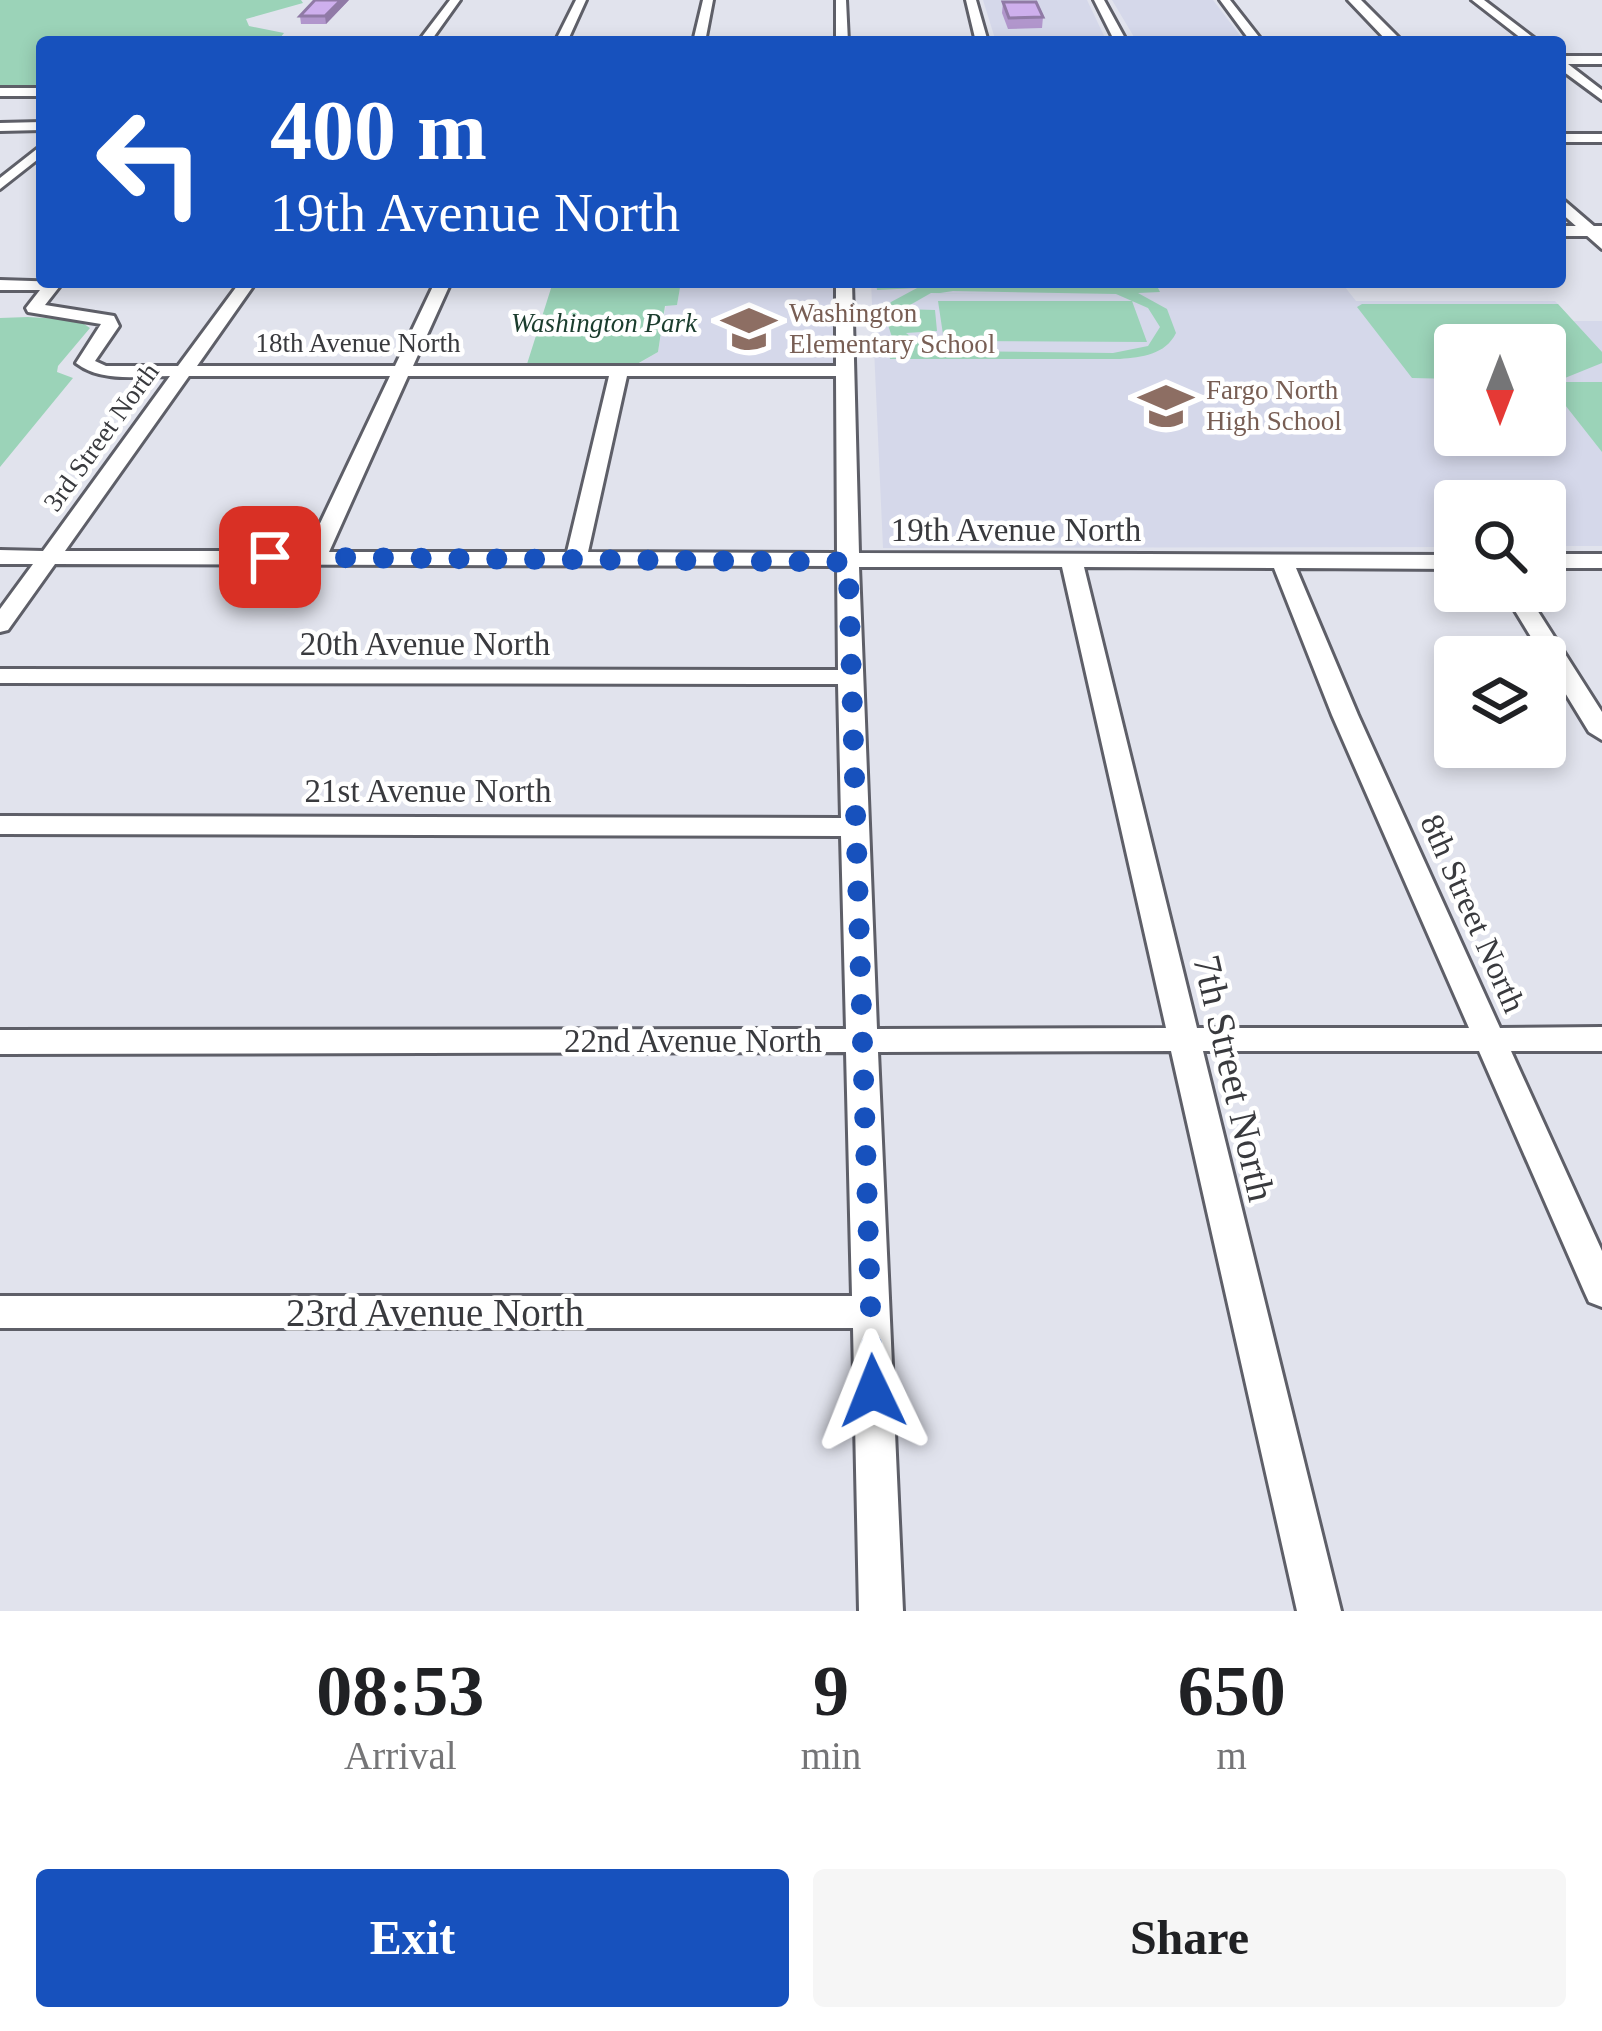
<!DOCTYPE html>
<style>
body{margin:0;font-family:"Times New Roman",serif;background:#f6f6f6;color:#202124;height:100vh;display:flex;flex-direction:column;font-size:45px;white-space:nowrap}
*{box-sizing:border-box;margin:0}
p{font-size:39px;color:#757577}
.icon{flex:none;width:66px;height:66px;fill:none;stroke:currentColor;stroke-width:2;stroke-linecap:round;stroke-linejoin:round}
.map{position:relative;height:1611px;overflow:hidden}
.drawer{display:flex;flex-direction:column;background:#fff;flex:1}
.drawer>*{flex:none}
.banner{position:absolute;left:36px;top:36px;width:1530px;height:252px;border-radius:12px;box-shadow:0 6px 18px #0003;background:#1751bd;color:#fff;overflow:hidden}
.needle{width:78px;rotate:180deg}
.buttons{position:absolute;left:1434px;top:324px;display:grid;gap:24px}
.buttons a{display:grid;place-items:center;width:132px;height:132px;border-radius:12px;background:#fff;box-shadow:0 6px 18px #0003;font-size:60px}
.pin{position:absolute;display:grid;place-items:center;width:102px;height:102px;color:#fff;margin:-51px;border-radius:24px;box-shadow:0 6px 18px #0006}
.me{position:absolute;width:132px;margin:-66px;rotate:358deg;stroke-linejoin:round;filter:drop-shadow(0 0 9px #0008)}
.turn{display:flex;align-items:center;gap:42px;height:252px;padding:0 36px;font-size:54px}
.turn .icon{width:156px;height:156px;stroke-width:2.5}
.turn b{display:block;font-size:84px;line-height:102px}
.eta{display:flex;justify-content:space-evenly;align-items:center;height:204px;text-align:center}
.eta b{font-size:72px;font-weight:700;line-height:84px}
.cta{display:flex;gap:24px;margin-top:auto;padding:24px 36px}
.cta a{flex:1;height:138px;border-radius:12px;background:#1751bd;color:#fff;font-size:48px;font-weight:700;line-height:138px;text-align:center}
.cta a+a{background:#f6f6f6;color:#202124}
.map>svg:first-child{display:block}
</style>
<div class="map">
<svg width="1602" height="1611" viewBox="0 0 1602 1611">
<rect width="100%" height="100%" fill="#e1e3ed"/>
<path fill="#d5d8ea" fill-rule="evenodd" d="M983,0H1087L1107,42H996Z
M1112,0H1213L1245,42H1137Z
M681,282H835L837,362L824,367L638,364L658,352L666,305H677Z
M871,282H1341L1356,301H1555L1573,321H1602V546H1545V501H1455V547L883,548ZM1455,345H1545V435H1455Z"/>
<path fill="#9bd3b8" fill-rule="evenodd" d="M0,0H301L303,3L246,19L249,26L284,33L277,42H42V87H0Z
M553,282H681L677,305L665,306L658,352L637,364H527Z
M876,282L1157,286L1160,292L1138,293L1167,309L1176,333C1165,355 1142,357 1120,359H890L889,352L914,351L892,337L884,313L891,302L917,288L877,290ZM953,291L1116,294L1148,308L1160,327L1148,346L1113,353L945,351L921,344L906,333L937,331L935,310L903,309L931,293L1012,294L940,293Z
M938,301H1132L1147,342L944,341Z
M1362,304H1558L1602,352V363L1560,380H1545V345H1455V379L1412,378L1357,307Z
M28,317L78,320L90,328L58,366L57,372L73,378L0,467V318Z
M1547,382H1602V452Z"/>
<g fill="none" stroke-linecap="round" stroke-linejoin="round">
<defs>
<path id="minor" d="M450,0H460L430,42H418Z
M576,0H586L567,42H555Z
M703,0H713L705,42H693Z
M836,0H846L848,42H836Z
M966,0H976L988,42H976Z
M1094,0H1104L1127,42H1115Z
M1220,0H1230L1263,42H1251Z
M1472,0H1484L1539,42H1526Z
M1560,56H1602V64H1568L1602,90V100L1560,69Z
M0,88H42V96H0Z
M42,122V130L0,131V123Z
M1560,134H1602V142H1560Z
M42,145V156L0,189V178Z
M1560,226H1602V236H1560Z
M0,280L63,282L45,305L114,316L119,326L95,361L106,366H178L240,282H256L197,366H395L435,282H451L413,366H836V282H852L859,553L1455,555V569L1296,568L1358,715L1500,1028L1602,1027V1051H1511L1602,1251V1307L1589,1302L1584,1291L1479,1051H1203L1341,1611H1297L1171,1051L878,1052L903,1611H859L853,1328H0V1296H852L846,1052L0,1054V1030L846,1029L841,836L0,834V816L841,818L838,684L0,683V669L838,670L837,566L55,564L8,630L0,632V609L33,564H0V550L43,551L170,376C139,376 102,383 76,363L101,324L28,312L26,308L40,290H0ZM189,376H390L307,551H65ZM408,376H609L567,552H329ZM627,376H836L837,553L588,552ZM859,567H1062L1166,1028L877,1029ZM1084,567L1274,568L1332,715L1469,1028H1197Z
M1545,554H1602V568H1545Z
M1503,591H1525L1602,712V740L1589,732Z"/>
<path id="major" d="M1348,0H1361L1403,42H1388Z
M1560,197L1602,233V249L1560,212Z"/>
</defs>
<use href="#minor" stroke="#5e5f68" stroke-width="6"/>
<use href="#major" stroke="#5e5f68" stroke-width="6"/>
<use href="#minor" fill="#fff" fill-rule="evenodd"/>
<use href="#major" fill="#fff" fill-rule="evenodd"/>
</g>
<path fill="#b196cc" d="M349,0L326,24H301L300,16Z
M1003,2L1043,17L1042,28L1008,29L1002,13Z
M1384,282H1553L1552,286H1386Z"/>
<path fill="#907aa6" d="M341,0H349L326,24L325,16Z"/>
<path fill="#ceafed" stroke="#907aa6" stroke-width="3" d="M315,0H341L325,16H300Z
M1003,2H1036L1043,17L1009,18Z"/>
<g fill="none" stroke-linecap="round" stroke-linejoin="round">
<path stroke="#1751bd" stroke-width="21" stroke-dasharray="0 37.8" d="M270,557L848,562L873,1391"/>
</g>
<defs>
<symbol id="school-bare" viewBox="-9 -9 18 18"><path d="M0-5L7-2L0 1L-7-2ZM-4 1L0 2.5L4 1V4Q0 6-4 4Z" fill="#8d6e63" stroke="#fff" stroke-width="2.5" paint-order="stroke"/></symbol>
</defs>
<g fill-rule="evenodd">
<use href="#school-bare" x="711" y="291" width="76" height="76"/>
<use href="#school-bare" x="1128" y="368" width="76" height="76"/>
</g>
<g text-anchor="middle" stroke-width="9" stroke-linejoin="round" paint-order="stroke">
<g font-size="27" fill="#785e54" stroke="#fff" text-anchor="start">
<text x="789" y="322">Washington<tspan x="789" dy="31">Elementary School</tspan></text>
<text x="1206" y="399">Fargo North<tspan x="1206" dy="31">High School</tspan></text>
</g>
<g font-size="27" font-style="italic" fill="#1a3c2d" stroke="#fff">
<text x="604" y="332">Washington Park</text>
</g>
<g font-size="27" fill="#393a3e" stroke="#fff">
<text x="358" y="352">18th Avenue North</text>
<text transform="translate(101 437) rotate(-54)" y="9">3rd Street North</text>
</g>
<g font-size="33" fill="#393a3e" stroke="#fff">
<text x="1016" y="541">19th Avenue North</text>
<text x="425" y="655">20th Avenue North</text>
<text x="428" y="802">21st Avenue North</text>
<text transform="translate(1474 913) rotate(66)" y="12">8th Street North</text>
<text x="693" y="1052">22nd Avenue North</text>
</g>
<g font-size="39" fill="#393a3e" stroke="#fff">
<text transform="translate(1235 1078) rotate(77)" y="14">7th Street North</text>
<text x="435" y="1326">23rd Avenue North</text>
</g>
</g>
</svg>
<div class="buttons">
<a><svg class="needle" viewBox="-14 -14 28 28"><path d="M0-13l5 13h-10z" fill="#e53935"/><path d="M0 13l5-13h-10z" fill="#757577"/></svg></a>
<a><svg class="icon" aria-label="search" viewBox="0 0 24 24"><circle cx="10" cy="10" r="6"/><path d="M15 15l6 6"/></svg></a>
<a><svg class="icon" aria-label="layers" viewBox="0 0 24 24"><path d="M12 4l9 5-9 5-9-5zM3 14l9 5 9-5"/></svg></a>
</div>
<div class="pin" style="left:270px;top:557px;background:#d93025"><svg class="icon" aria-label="arrive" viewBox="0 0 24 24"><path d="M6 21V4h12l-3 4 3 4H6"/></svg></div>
<svg class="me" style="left:873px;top:1391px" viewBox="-20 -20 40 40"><path d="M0-17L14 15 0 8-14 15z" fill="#1751bd" stroke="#fff" stroke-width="4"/></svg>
<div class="banner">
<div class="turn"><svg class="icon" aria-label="left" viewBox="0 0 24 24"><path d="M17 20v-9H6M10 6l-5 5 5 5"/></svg><div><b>400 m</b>19th Avenue North</div></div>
</div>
</div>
<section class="drawer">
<div class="eta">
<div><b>08:53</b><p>Arrival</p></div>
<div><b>9</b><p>min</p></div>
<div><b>650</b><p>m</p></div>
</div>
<div class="cta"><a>Exit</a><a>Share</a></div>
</section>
